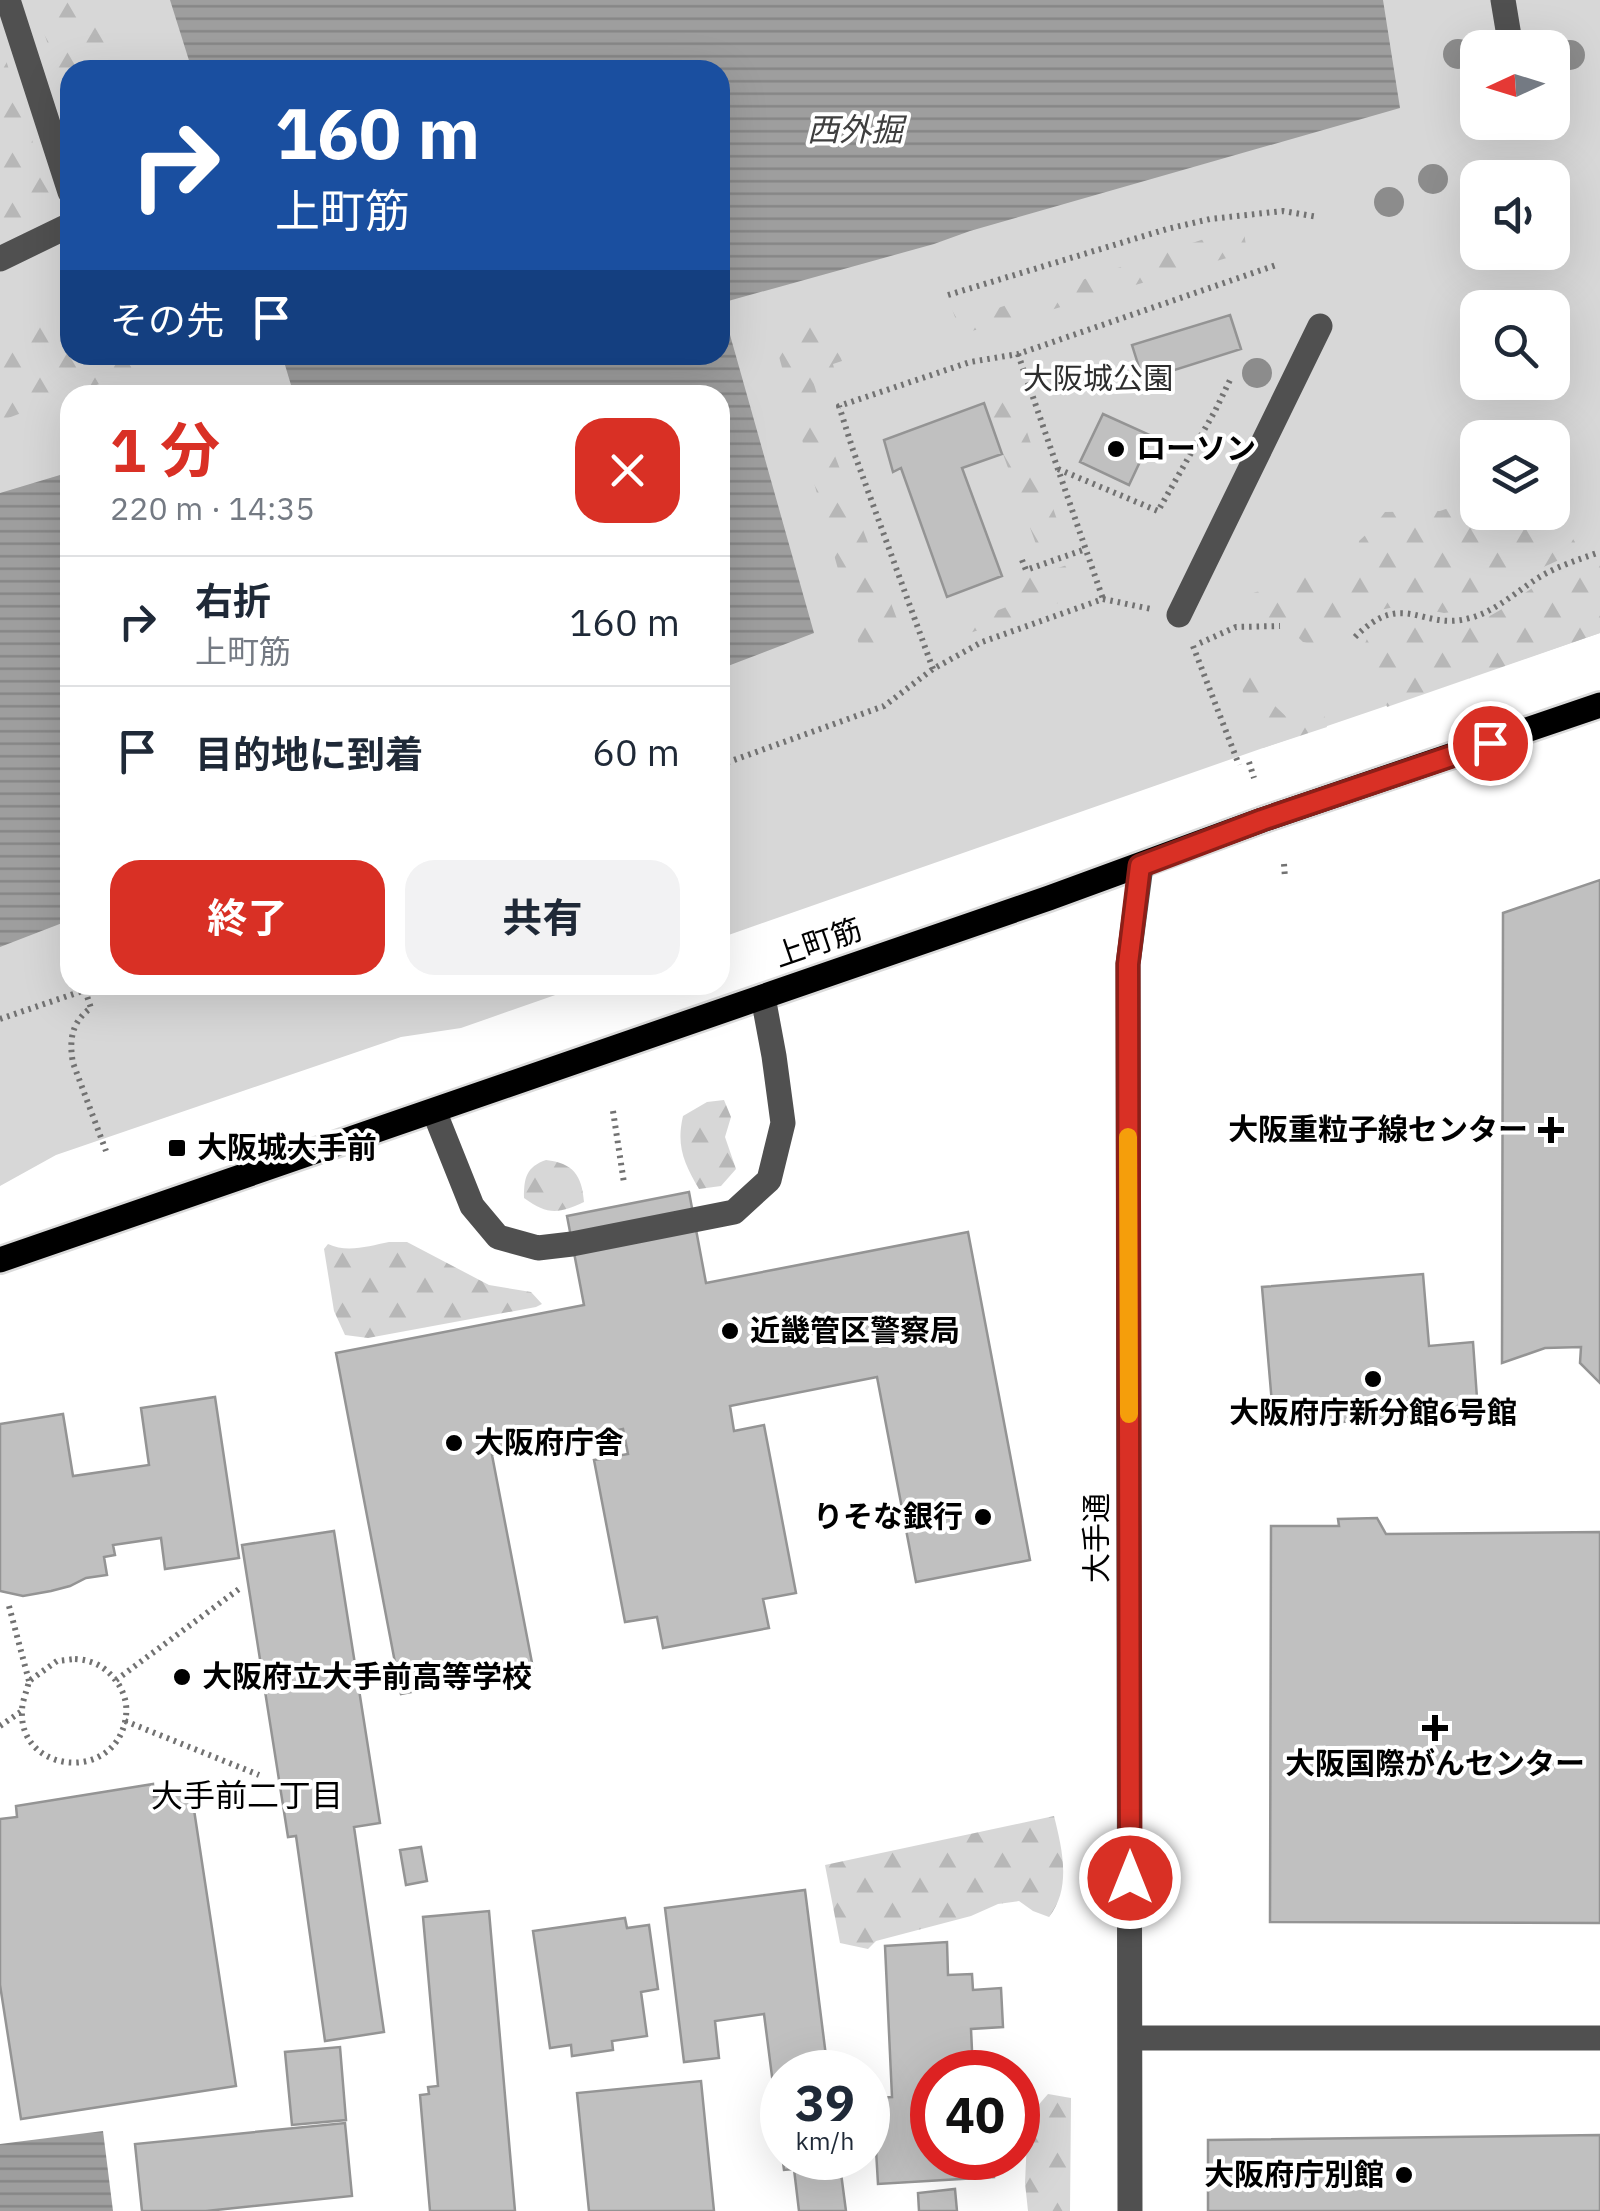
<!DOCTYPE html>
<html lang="ja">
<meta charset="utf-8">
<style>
body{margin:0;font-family:"IBM Plex Sans","Noto Sans JP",sans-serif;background:#f2f2f3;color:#1f2937;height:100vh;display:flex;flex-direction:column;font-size:38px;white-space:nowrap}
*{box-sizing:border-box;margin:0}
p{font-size:32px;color:#747a83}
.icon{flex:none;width:55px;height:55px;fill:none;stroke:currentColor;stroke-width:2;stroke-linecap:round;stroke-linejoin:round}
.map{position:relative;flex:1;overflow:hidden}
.sheet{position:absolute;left:60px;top:385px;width:670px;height:610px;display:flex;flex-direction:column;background:#fff;border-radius:30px;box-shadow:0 10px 40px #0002}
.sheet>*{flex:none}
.guide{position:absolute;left:60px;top:60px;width:670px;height:305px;border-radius:30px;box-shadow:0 10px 40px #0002;background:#1a4fa0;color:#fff;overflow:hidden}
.needle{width:65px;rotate:266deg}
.controls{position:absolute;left:1460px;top:30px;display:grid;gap:20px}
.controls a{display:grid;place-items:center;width:110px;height:110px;border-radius:20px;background:#fff;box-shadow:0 10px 40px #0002;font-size:50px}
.speed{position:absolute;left:760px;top:2050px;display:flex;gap:20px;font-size:50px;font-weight:700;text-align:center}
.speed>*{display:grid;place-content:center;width:130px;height:130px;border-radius:50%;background:#fff;box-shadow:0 10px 40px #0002;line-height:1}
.speed small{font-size:25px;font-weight:400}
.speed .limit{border:15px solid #d22;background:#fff;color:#111}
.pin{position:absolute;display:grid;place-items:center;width:85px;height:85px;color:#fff;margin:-42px;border:5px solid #fff;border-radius:50%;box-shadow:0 2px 10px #0007}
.me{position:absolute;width:110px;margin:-55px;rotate:0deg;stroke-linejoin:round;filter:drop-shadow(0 0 8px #0008)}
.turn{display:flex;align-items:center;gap:35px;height:210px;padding:0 50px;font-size:45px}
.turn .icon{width:130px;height:130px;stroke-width:2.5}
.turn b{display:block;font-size:70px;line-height:85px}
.then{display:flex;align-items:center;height:95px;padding:0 50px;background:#0003;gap:20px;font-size:38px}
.round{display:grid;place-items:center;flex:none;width:105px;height:105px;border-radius:30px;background:#f2f2f3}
.overview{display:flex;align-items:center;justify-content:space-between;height:170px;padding:0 50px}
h1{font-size:60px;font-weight:700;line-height:75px;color:#d93025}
.button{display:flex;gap:20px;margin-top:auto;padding:20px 50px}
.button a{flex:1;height:115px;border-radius:30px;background:#d93025;color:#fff;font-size:40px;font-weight:700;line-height:115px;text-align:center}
.button a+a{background:#f2f2f3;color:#1f2937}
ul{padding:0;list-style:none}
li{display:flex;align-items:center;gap:30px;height:130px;padding:0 50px;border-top:2px solid #e0e1e3}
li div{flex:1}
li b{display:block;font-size:38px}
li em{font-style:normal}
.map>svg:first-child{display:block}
</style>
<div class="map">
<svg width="1600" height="2211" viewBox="0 0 1600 2211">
<defs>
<pattern id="forest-firs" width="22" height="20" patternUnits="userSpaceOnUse" patternTransform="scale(2.5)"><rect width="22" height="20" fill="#d7d7d7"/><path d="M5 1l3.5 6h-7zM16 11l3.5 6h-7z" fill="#b7b7b7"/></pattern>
<pattern id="water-rules" width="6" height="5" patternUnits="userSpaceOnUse" patternTransform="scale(2.5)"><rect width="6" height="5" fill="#9e9e9e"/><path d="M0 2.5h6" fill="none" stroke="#868686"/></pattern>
</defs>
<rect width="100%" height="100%" fill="#fff"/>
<path fill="#d7d7d7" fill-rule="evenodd" d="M0,0H1600V633L1263,748L720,938V395H70V985H584L461,1028L401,1037L56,1155L0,1186ZM1478,48H1552V122H1478ZM70,70H720V355H70ZM1478,178H1552V252H1478ZM1478,308H1552V382H1478ZM1478,438H1552V512H1478Z"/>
<path fill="url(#forest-firs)" d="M33,0H92L117,70H70V110Z
M0,42L50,195L47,215L0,237Z
M1243,226L1247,252L1000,325L961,333L952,309L998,308Z
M70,315V355H177L0,421V337Z
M833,319L843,345L838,347L842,361L833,364L835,372L823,376V381L814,384L835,456L908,648L861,652L773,335Z
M1014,394L1066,546L1040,555L985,405Z
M1477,498L1478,512H1558C1566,521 1568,532 1575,542L1572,554L1522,577L1482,605L1468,610L1444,613L1404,605L1380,610L1366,616L1352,629L1347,638L1338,645L1322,647L1303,642L1280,620L1247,615L1240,608C1252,587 1259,591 1280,593L1303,571L1353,567L1358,557L1359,541L1373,528L1385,512L1440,511Z
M1600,558V633L1387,707L1383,693L1361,658C1374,591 1428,635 1469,624C1499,616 1518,596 1543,581C1560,570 1580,564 1600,558Z
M1073,563L1079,586L1074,589L1076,597L949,640L939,633L1022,601L1016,582Z
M1262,659L1256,682L1258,690L1296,726L1324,715L1327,727L1263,748L1238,678L1249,665Z
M724,1100L731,1117L725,1137L736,1169L721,1186L699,1189C684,1163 676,1146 683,1116L707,1102Z
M546,1160C573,1163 582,1175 584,1202C559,1214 547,1215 524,1198C524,1178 526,1167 546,1160Z
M389,1242H407L489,1285L531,1292L542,1304L536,1307L368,1338L345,1335L334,1311L324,1249L328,1244C347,1253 369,1246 389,1242Z
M1054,1816C1062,1848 1072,1888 1049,1917L1033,1911L1019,1901L998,1904L971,1916L876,1941L868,1949L840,1943L825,1865Z
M1048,2094L1071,2098L1070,2211H1028L1025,2183L1028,2117Z"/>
<path fill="url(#water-rules)" d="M170,0H1383L1400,108L970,231L934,244L721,303L814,633L720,669V395H294L282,355H720V70H192Z
M70,472V920L0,947V493Z
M103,2131L113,2211H0V2144Z"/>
<path fill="#c0c0c0" stroke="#949494" stroke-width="2.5" d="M1230,315L1241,349L1143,380L1132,345Z
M984,403L1002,454L962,468L1002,576L947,597L901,468L893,472L884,440Z
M1103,414L1152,436L1129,485L1080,462Z
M1600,880V1383L1580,1363L1581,1347L1545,1348L1502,1363L1503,913Z
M689,1192L706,1283L968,1232L1030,1560L916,1582L877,1377L730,1406L734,1431L764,1425L796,1593L763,1599L769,1628L663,1648L657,1617L625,1622L594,1460L628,1454L623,1429L492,1455L533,1668L401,1694L336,1353L584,1305L567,1216Z
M1423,1274L1429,1346L1473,1342L1478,1412L1274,1427L1262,1287Z
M215,1397L239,1558L165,1569L161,1538L113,1545L115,1555L104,1557L107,1575L86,1578L70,1586L51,1591L23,1596L0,1591V1424L63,1414L73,1476L149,1465L141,1408Z
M1377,1518L1386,1534L1600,1532V1923L1270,1922L1271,1526H1339L1338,1519Z
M334,1531L380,1823L354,1827L384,2032L325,2041L296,1836L288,1837L242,1545Z
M153,1784L154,1797L191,1790L236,2086L21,2119L0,1985V1819L17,1817L16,1806Z
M421,1847L427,1881L406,1885L400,1850Z
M805,1890L828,2072H782V2158H839L846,2211H799L794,2169L784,2170L764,2014L715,2021L719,2058L684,2062L665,1908Z
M489,1911L515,2211H430L420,2095L429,2094L428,2087L438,2086L423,1917Z
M625,1918L627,1928L649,1925L658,1989L641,1992L647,2036L612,2041L613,2050L572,2056L571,2045L550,2048L533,1931Z
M947,1942L948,1975L972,1974L973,1990L1001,1988L1003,2027L971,2029L973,2072H932V2158H993L994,2177L878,2184L873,2098L892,2097L885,1946Z
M340,2047L346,2120L292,2125L285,2052Z
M701,2081L714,2211H589L577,2093Z
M345,2123L352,2196L206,2211H142L135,2144Z
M1600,2135V2211H1208V2140Z
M955,2189L957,2211H919L918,2193Z"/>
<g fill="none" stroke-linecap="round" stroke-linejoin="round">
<defs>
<path id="major" d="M0,1260L1049,898L1262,820L1600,705"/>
</defs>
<use href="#major" stroke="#dbdbdb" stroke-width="30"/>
<path stroke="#727272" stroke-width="6" stroke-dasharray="2.5 5" stroke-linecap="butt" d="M948,295L1167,229L1210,219L1283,211L1318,217
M1018,354L1103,599
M1196,444L1222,456
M1058,469L1158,511L1215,411L1230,380
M1022,560L1026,570L1086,549
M1355,637C1404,588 1422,632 1470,618C1497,611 1519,589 1543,575C1561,565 1580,559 1600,552
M1200,643L1236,627L1280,626
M1193,646L1239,765
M933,669L853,450L839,406L970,362L1018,354L1279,264
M1249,762L1254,778
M720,765L884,706L933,669L982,642L1103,599L1151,609
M1284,864L1285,878
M85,990L91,1008C71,1022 69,1041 73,1063L106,1151
M0,1019L100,985
M613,1111L624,1183
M9,1606L29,1681
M75,1659C94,1660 108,1668 119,1685C126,1697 128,1708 125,1722C111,1783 19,1772 22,1711C22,1701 27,1691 29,1681L57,1661Z
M116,1680L239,1589
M125,1721L259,1775
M0,1726L22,1711"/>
<path stroke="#505050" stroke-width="25" d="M8,0L70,192
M1503,0L1511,48
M0,259L70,225
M1179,615L1320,326
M434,1111L472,1206L498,1237L538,1248L572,1244L734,1212L769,1180L783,1123L774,1056L763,997
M1130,2038H1600
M1130,2211L1128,964L1141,866"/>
<use href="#major" stroke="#000" stroke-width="25"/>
</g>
<g fill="#8c8c8c">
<circle cx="1458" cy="54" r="15"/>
<circle cx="1570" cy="55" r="15"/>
<circle cx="1433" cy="179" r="15"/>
<circle cx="1389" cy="202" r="15"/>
<circle cx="1257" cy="373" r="15"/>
</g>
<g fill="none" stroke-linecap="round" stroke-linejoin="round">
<defs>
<path id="route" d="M1130,1878L1128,964L1140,866L1262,820L1490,743"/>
</defs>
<use href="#route" stroke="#8d1f18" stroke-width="25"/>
<use href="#route" stroke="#d93025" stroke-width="18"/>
<path stroke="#f59e0b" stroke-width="18" d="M1128,1137L1129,1414"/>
</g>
<g fill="#000" stroke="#fff" stroke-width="4">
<circle cx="1116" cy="449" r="10"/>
<path d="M1546 1115h10v10h10v10h-10v10h-10v-10h-10v-10h10z"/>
<rect x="167" y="1138" width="20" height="20" rx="5"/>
<circle cx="730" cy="1331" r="10"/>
<circle cx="1373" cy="1379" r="10"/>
<circle cx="454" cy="1443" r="10"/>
<circle cx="983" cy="1517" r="10"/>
<circle cx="182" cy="1677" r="10"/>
<path d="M1430 1713h10v10h10v10h-10v10h-10v-10h-10v-10h10z"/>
<circle cx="1404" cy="2175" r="10"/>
</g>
<g text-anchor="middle" stroke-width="8" stroke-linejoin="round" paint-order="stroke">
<g font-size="30" fill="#2e2e2e" stroke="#fff">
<text x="1098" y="389">大阪城公園</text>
</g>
<g font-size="30" font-weight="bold" fill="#000" stroke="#fff" text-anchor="start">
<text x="1136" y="459">ローソン</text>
<text x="1528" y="1140" text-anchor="end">大阪重粒子線センター</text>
<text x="197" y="1158">大阪城大手前</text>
<text x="750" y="1341">近畿管区警察局</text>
<text x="1373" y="1423" text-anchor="middle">大阪府庁新分館6号館</text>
<text x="474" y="1453">大阪府庁舎</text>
<text x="963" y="1527" text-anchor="end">りそな銀行</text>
<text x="202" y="1687">大阪府立大手前高等学校</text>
<text x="1435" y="1774" text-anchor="middle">大阪国際がんセンター</text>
<text x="1384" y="2185" text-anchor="end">大阪府庁別館</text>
</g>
<g font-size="30" fill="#000" stroke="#fff">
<text transform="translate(818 943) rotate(-19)" y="10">上町筋</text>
<text transform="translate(1097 1538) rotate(-90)" y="10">大手通</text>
</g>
<g font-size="32" font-style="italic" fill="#3f3f3f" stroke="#fff">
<text x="855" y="141">西外掘</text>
</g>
<g font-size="32" fill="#000" stroke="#fff">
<text x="247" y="1807">大手前二丁目</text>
</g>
</g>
</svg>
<div class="controls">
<a><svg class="needle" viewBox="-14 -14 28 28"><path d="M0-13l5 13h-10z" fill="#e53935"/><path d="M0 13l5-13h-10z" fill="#747a83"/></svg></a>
<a><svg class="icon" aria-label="sound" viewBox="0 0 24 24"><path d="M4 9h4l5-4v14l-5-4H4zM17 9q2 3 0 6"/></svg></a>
<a><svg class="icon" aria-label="search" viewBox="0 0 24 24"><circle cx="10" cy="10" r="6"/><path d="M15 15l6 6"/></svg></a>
<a><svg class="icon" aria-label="layers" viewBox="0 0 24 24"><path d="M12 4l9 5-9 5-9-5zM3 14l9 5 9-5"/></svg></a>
</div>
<div class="speed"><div>39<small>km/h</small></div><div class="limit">40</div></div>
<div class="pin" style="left:1490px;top:743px;background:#d93025"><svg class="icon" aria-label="arrive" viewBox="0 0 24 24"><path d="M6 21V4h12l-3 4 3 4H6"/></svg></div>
<svg class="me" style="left:1130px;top:1878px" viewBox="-20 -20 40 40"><circle r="17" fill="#d93025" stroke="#fff" stroke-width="3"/><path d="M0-11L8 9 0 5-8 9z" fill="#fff"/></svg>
<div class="guide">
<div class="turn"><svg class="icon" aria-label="right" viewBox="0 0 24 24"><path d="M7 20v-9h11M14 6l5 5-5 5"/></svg><div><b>160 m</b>上町筋</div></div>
<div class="then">その先<svg class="icon" aria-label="arrive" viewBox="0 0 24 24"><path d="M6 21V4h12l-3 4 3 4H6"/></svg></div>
</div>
<section class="sheet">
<div class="overview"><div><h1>1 分</h1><p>220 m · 14:35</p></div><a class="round" style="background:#d93025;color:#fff"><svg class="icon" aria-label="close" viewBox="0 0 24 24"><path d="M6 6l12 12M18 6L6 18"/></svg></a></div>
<ul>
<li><svg class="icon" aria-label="right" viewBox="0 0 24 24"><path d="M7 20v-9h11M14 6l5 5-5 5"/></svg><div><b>右折</b><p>上町筋</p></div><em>160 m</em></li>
<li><svg class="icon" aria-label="arrive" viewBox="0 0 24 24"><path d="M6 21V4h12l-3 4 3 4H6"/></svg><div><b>目的地に到着</b></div><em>60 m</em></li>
</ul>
<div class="button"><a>終了</a><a>共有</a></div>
</section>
</div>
